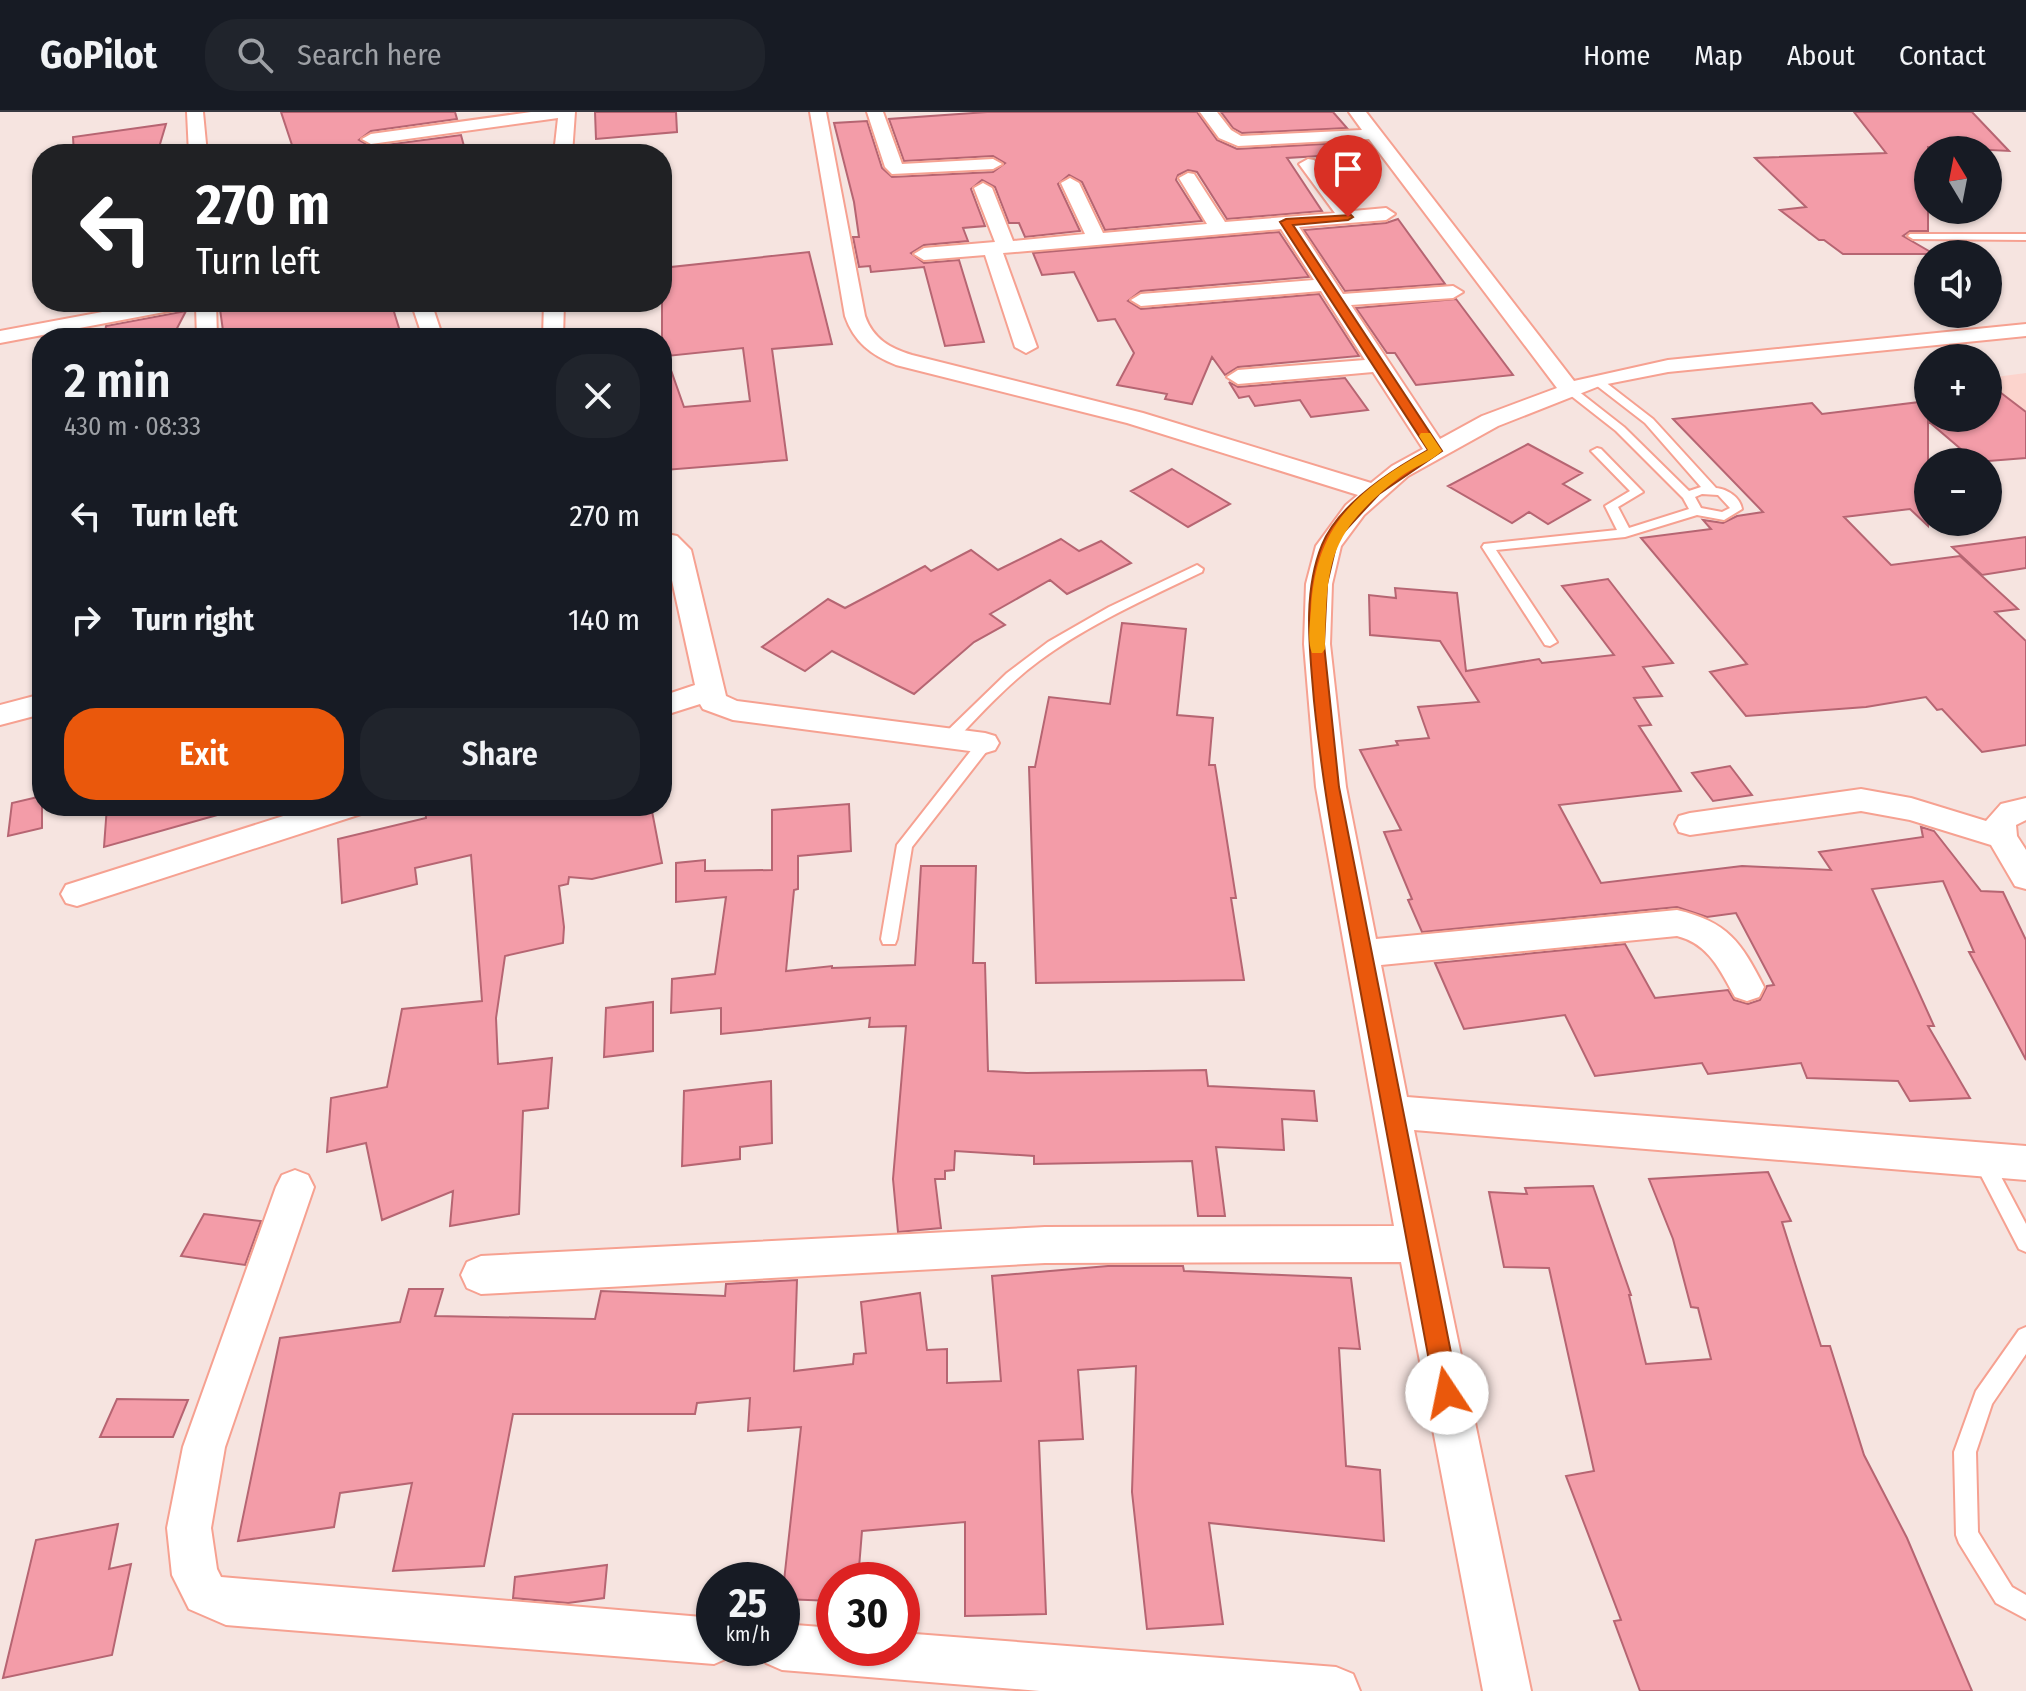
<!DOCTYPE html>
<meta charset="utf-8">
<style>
body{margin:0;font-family:"Fira Sans Condensed",sans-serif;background:#20242c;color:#f1f3f6;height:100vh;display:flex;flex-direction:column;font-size:30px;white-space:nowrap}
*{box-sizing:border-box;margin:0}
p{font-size:26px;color:#9ea1a6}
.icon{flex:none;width:44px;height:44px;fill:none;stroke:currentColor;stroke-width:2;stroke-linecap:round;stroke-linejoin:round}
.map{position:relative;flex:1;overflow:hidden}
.drawer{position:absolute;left:32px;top:216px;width:640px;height:488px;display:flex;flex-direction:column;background:#171b24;border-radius:32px;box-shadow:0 2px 6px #0004}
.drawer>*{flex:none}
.banner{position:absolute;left:32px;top:32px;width:640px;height:168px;border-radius:32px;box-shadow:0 2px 6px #0004;background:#202124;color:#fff;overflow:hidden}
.needle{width:52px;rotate:350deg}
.fabs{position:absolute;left:1914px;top:24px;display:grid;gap:16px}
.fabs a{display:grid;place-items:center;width:88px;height:88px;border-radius:50%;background:#171b24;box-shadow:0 2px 6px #0004;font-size:40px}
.speed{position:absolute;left:696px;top:1450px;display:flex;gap:16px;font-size:40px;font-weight:700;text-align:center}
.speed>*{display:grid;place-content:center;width:104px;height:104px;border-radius:50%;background:#171b24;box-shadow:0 2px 6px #0004;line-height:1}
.speed small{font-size:20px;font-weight:400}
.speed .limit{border:12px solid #d22;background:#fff;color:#111}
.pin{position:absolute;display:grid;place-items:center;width:68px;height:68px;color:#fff;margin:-82px -34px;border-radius:50% 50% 50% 0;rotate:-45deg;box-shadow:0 0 8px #0007}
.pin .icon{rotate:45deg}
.me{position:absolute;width:88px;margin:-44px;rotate:349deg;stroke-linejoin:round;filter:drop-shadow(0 0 6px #0008)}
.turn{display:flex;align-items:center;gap:28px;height:168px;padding:0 32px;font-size:36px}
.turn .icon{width:104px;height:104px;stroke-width:2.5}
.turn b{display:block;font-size:56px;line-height:68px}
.round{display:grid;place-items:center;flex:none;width:84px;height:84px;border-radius:32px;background:#20242c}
.overview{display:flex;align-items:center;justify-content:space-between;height:136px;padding:0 32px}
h1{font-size:48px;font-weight:600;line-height:60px}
.cta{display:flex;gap:16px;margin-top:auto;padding:16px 32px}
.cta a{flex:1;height:92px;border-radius:32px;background:#ea580c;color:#fff;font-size:32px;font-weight:600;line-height:92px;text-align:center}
.cta a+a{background:#20242c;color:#f1f3f6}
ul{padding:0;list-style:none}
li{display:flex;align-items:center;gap:24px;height:104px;padding:0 32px}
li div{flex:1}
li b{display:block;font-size:30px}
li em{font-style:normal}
header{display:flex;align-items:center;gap:48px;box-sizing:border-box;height:112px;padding:0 40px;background:#171b24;border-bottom:2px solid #363941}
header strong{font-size:38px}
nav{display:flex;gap:44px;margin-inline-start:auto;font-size:28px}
.search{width:560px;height:72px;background:#20242c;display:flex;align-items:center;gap:20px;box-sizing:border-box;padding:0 28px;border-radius:32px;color:#9ea1a6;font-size:30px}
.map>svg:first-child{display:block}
</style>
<header>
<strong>GoPilot</strong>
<div class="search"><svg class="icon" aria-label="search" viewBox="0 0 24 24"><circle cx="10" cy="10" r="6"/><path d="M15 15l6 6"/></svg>Search here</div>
<nav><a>Home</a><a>Map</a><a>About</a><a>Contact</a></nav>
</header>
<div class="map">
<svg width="2026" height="1579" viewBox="0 0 2026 1579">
<rect width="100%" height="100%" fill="#f6e4e0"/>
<path fill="#fcd4cd" d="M2026,261V332L1988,302V266Z"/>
<path fill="#f39ca8" stroke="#b66572" stroke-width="2" fill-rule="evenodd" d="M281,0H455L457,7L371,19L359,28L371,35L461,23L465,38L436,42H295Z
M595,0H676L677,20L596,27Z
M987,0H1197L1217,28L1237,37L1360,30L1370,41L1287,46L1322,99L1227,107L1197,60L1188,58L1178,63L1176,68L1202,109L1105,118L1082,70L1069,63L1058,72L1080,119L1025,125L1019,111H1009L995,75L982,68L971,77L985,114L963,116L968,129L924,133L911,141L924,151L959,148L984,230L945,234L924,155L871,160L870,154L859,155L853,125H859L854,90L834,11L867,9L882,56L892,65L993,60L1005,51L993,44L904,49L889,7Z
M1221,0H1333L1347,16L1242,21L1233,16Z
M1854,0H1972L2009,39L1928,35V119H1910L1903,124L1934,142H1843L1824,128H1819L1780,98L1806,95L1755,46L1886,41Z
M166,12L157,42H74L73,25Z
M1398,107L1445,172L1345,179L1304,118L1386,111Z
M1279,120L1309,165L1141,179L1128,189L1141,197L1319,182L1359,244L1238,255L1225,263L1212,245L1192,292L1165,287L1167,282L1117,273L1134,241L1115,207L1098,209L1074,160L1042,163L1033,141Z
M809,140L832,232L772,237L787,348L665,358L662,329V156ZM743,236L750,289L684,295L666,244Z
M1456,187L1513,263L1416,273L1395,241H1387L1356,196Z
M219,190H391L402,226H224Z
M186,199L172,226H104L106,214Z
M1345,266L1368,298L1311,305L1300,288L1255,294L1249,284L1239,286L1229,270L1238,275Z
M1988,271L2026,300V346L1976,350L1928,309V414L1910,397L1844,405L1891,453L1960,444L2018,497L1995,500L2026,529V633L1982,640L1942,597L1937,598L1926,585L1866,595L1746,604L1710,560L1747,552L1641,426L1711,417L1703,408L1723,411L1737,404L1763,400L1673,307L1812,291L1822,302L1928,289V306H1988Z
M1528,332L1582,361L1563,372L1590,388L1548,412L1529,400L1512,411L1448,374Z
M1172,357L1230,392L1188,415L1131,379Z
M2026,425V456L1982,463L1952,435Z
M1061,427L1079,439L1101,429L1131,451L1067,482L1050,468L990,502L1005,513L974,530L914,582L832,539L805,559L762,535L828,487L845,496L925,454L931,459L971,438L998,458Z
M1608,467L1673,551L1643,555L1662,584L1634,586L1651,613L1639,614L1681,679L1559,693L1601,771L1742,754L1831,758L1819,740L1923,725L1921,715L1934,719L1981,779L2003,780L2026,828V948L1969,840H1974L1943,769L1872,777L1934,914H1928L1970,986L1910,989L1898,969L1807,966L1801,951L1708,962L1702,951L1595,964L1565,903L1464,917L1435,851L1625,832L1655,886L1728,878L1734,888L1748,892L1760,888L1767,874L1774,873L1736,801L1707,805L1677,795L1422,820L1408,788L1412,787L1384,720L1401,718L1360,638L1398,633L1396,629L1429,626L1418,595L1479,590L1440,529L1370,523L1369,483L1396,486L1395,476L1457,481L1466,559L1539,547L1542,551L1614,543L1562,474Z
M1122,511L1186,517L1177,603L1213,606L1209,653H1215L1236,786H1231L1244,868L1036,871L1029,655H1035L1049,585L1110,592Z
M1730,654L1752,683L1713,689L1692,661Z
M42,684V716L8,724L12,691Z
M849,692L851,739L798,744V777L794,778L786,859L832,854V856L915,853L921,754H976L973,851H985L988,959L1027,961L1206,958L1208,974L1314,979L1317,1009L1282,1007L1284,1038L1216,1035L1225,1104H1198L1192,1049L1034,1052V1044L955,1039L954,1058L945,1059V1067H935L941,1116L898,1120L893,1067L906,914L869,915L870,906L721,922V896L671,901L672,867L715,862L726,785L676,790V751L705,748V759L772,758V698Z
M107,694H227L228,700L104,735Z
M425,694H651L662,751L592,767L569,765L568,772L559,774L564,815L563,831L505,844L496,906L498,952L552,946L548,996L523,999L519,1102L450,1114L453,1079L382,1108L366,1031L327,1040L331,986L387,975L402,897L482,889L471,743L415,756L417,772L342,791L338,727L426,706Z
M653,890V939L604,945L606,896Z
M771,969L772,1031L740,1035V1047L682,1054L684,979Z
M1768,1060L1791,1109L1782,1110L1821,1234H1830L1864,1343L1907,1426L1972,1579H1640L1614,1509L1621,1508L1566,1364L1594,1359L1549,1156L1504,1155L1489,1080L1527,1082L1525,1076L1593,1074L1631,1183H1629L1646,1252L1711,1247L1698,1196L1691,1195L1673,1127L1649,1067Z
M204,1102L261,1109L245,1153L181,1144Z
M1108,1154H1183L1184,1159L1351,1166L1360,1237L1339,1236L1346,1354L1380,1358L1384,1429L1209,1411L1223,1512L1147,1517L1132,1380L1136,1254L1078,1258L1083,1327L1039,1329L1046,1502L965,1504V1410L862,1419L858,1468H834V1489L782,1487L801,1315L748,1319L750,1286L697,1291L695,1302H513L484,1454L393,1459L412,1371L340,1381L334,1415L238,1429L280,1226L400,1210L409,1177H443L435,1204L595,1207L601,1179L725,1184L726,1172L797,1168L794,1259L853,1252L854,1242L866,1241L861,1190L920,1181L927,1238L947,1237V1271L1001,1269L992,1164Z
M117,1287L188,1288L173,1325H100Z
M118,1412L109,1457L131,1452L112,1543L3,1566L36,1428Z
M607,1453L604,1486L568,1491L513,1486L515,1465Z"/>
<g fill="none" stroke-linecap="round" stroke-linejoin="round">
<defs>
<path id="service" d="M1910,122H2026V128L1913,127L1908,124Z
M1592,266H1600L1653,307L1716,376C1727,377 1740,385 1742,397L1724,408L1697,403L1625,425L1496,438L1557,530L1550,534L1545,533L1482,435L1484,432L1617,418L1605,394L1630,379L1593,341L1591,339L1597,336L1601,337L1643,380L1618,395L1629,416L1689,397L1683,386L1616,319L1565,279V275H1573L1624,315L1689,379L1701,375L1645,311L1592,270ZM1702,382L1718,383L1730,396L1722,400L1701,396L1695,385Z
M1197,453L1203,457L1202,460C1146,487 1089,512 1039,549C1008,572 981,601 954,630H944L942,626L944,622L1007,561L1048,530L1109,495Z
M985,626L992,631L990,635L912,735L897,827L895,832H883L881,827L897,733L980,627Z
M1982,1040L1989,1042L2026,1112V1140L2019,1137L1973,1048L1975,1042Z
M2026,1215V1242L1992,1292L1976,1340L1978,1420L2012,1475L2026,1483V1507L1996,1491L1959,1431L1956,1423L1954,1340L1976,1279L2019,1218Z"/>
<path id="minor" d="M187,0H203L207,42H189Z
M531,0H575L572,42H554L558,6L371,32L362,27L371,22Z
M810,0H826L865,204C873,227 890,236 912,243L1143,301L1371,371L1392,354L1423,337L1373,260L1238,272L1227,265L1238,258L1365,248L1321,179L1141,194L1131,188L1141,182L1314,168L1281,117L1003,141L1037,235L1026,241L1015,235L985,143L924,148L914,142L924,136L995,130L974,76L983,71L992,76L1013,129L1085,122L1061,71L1070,66L1079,71L1103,121L1207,112L1179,66L1188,61L1194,62L1225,110L1335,101L1299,52L1308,47L1314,48L1353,99L1386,96L1395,102L1386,108L1299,115L1343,182L1453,174L1463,180L1453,186L1351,193L1440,327L1482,304L1557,276L1369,27L1238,34L1219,26L1200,0H1217L1231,18L1241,24L1362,18L1349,0H1366L1574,269L1668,248L2026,212V224L1668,260L1602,273L1498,314L1408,364L1364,403L1341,434L1332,472L1330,532L1346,675L1376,827L1677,798C1728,810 1741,830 1764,875L1759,885L1747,889L1735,885C1720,858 1709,832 1677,824L1381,853L1407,985L2026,1034V1068L1414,1018L1531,1579H1483L1401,1150L1045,1151L481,1182L467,1176L461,1163L467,1150L481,1144L1045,1115L1394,1114L1316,675L1304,532L1306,472L1316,434L1346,393L1358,383L1127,311L896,253C871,243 854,230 845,204Z
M867,0H883L902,52L993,47L1002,52L993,57L892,62L885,55Z
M156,190H216L217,226H197L196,194L0,231V219Z
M411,190H431L443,226H423Z
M544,190H564L563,226H543Z
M662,421L677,424L691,438L726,584L737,589L985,621L995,624L999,631L995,638L985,641L733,608L703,597L700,592L662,604V584L695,573L666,441L662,437Z
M42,582V602L0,613V593Z
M1861,677L1911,686L1986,709L2001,692L2026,686V708L2016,713L2017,724L2026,738V777L2015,774L1991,733L1910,708L1861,699L1690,723L1679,720L1675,712L1679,704L1690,701Z
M315,694H365L361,702L77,794L66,791L61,782L66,773Z
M295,1058L308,1063L314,1075L225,1335L211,1416L217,1457L221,1465L714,1506V1536H734L730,1545L714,1552L226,1513L189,1497L172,1463L167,1416L183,1335L276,1075L282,1063Z
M782,1512L834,1516V1536H902V1521L1336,1555L1353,1562L1360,1579H1040L782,1558L766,1551L759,1536H782Z"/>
</defs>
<use href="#service" stroke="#f6a191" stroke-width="4"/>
<use href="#minor" stroke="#f6a191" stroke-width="4"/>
<use href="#service" fill="#fff" fill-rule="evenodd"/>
<use href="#minor" fill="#fff" fill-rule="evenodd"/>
</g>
<path fill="#ea580c" stroke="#983908" stroke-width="2" d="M1351,103L1353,105L1348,108L1293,113L1442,339L1379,382L1342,422L1336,434L1327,472L1324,532L1339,675L1459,1281L1455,1289L1447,1293L1438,1289L1435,1281C1410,1148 1386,1015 1361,882C1343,784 1324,688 1314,589C1310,539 1302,482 1322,433C1338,393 1392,358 1428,338L1280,110L1286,107Z"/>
<path fill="#f59e0b" d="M1421,321H1430L1442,339C1431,350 1413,355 1400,365C1327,422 1327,450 1325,537L1322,541H1312C1307,529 1310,511 1311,498C1315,413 1358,377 1428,338L1419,324Z"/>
</svg>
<div class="fabs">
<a><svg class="needle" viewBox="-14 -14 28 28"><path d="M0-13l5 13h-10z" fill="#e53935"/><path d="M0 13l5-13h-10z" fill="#9ea1a6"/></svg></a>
<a><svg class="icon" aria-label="sound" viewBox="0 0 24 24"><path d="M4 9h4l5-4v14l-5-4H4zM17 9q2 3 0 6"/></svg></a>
<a>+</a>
<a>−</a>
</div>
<div class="speed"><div>25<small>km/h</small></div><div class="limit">30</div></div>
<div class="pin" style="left:1348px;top:105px;background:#d93025"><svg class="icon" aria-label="arrive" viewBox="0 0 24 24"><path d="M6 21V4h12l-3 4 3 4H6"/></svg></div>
<svg class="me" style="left:1447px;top:1281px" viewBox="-20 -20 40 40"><circle r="19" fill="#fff"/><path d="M0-13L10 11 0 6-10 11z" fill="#ea580c"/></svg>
<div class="banner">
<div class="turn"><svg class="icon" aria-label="left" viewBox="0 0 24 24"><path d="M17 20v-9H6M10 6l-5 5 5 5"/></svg><div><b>270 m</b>Turn left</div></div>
</div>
<section class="drawer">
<div class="overview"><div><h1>2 min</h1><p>430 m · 08:33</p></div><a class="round"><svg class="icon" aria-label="close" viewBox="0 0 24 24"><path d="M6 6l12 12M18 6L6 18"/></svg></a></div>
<ul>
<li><svg class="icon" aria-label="left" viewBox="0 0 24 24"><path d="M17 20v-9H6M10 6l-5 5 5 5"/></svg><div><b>Turn left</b></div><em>270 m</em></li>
<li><svg class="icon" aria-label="right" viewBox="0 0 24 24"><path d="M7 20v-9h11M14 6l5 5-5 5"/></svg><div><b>Turn right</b></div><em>140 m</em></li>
</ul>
<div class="cta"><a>Exit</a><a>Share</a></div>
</section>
</div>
